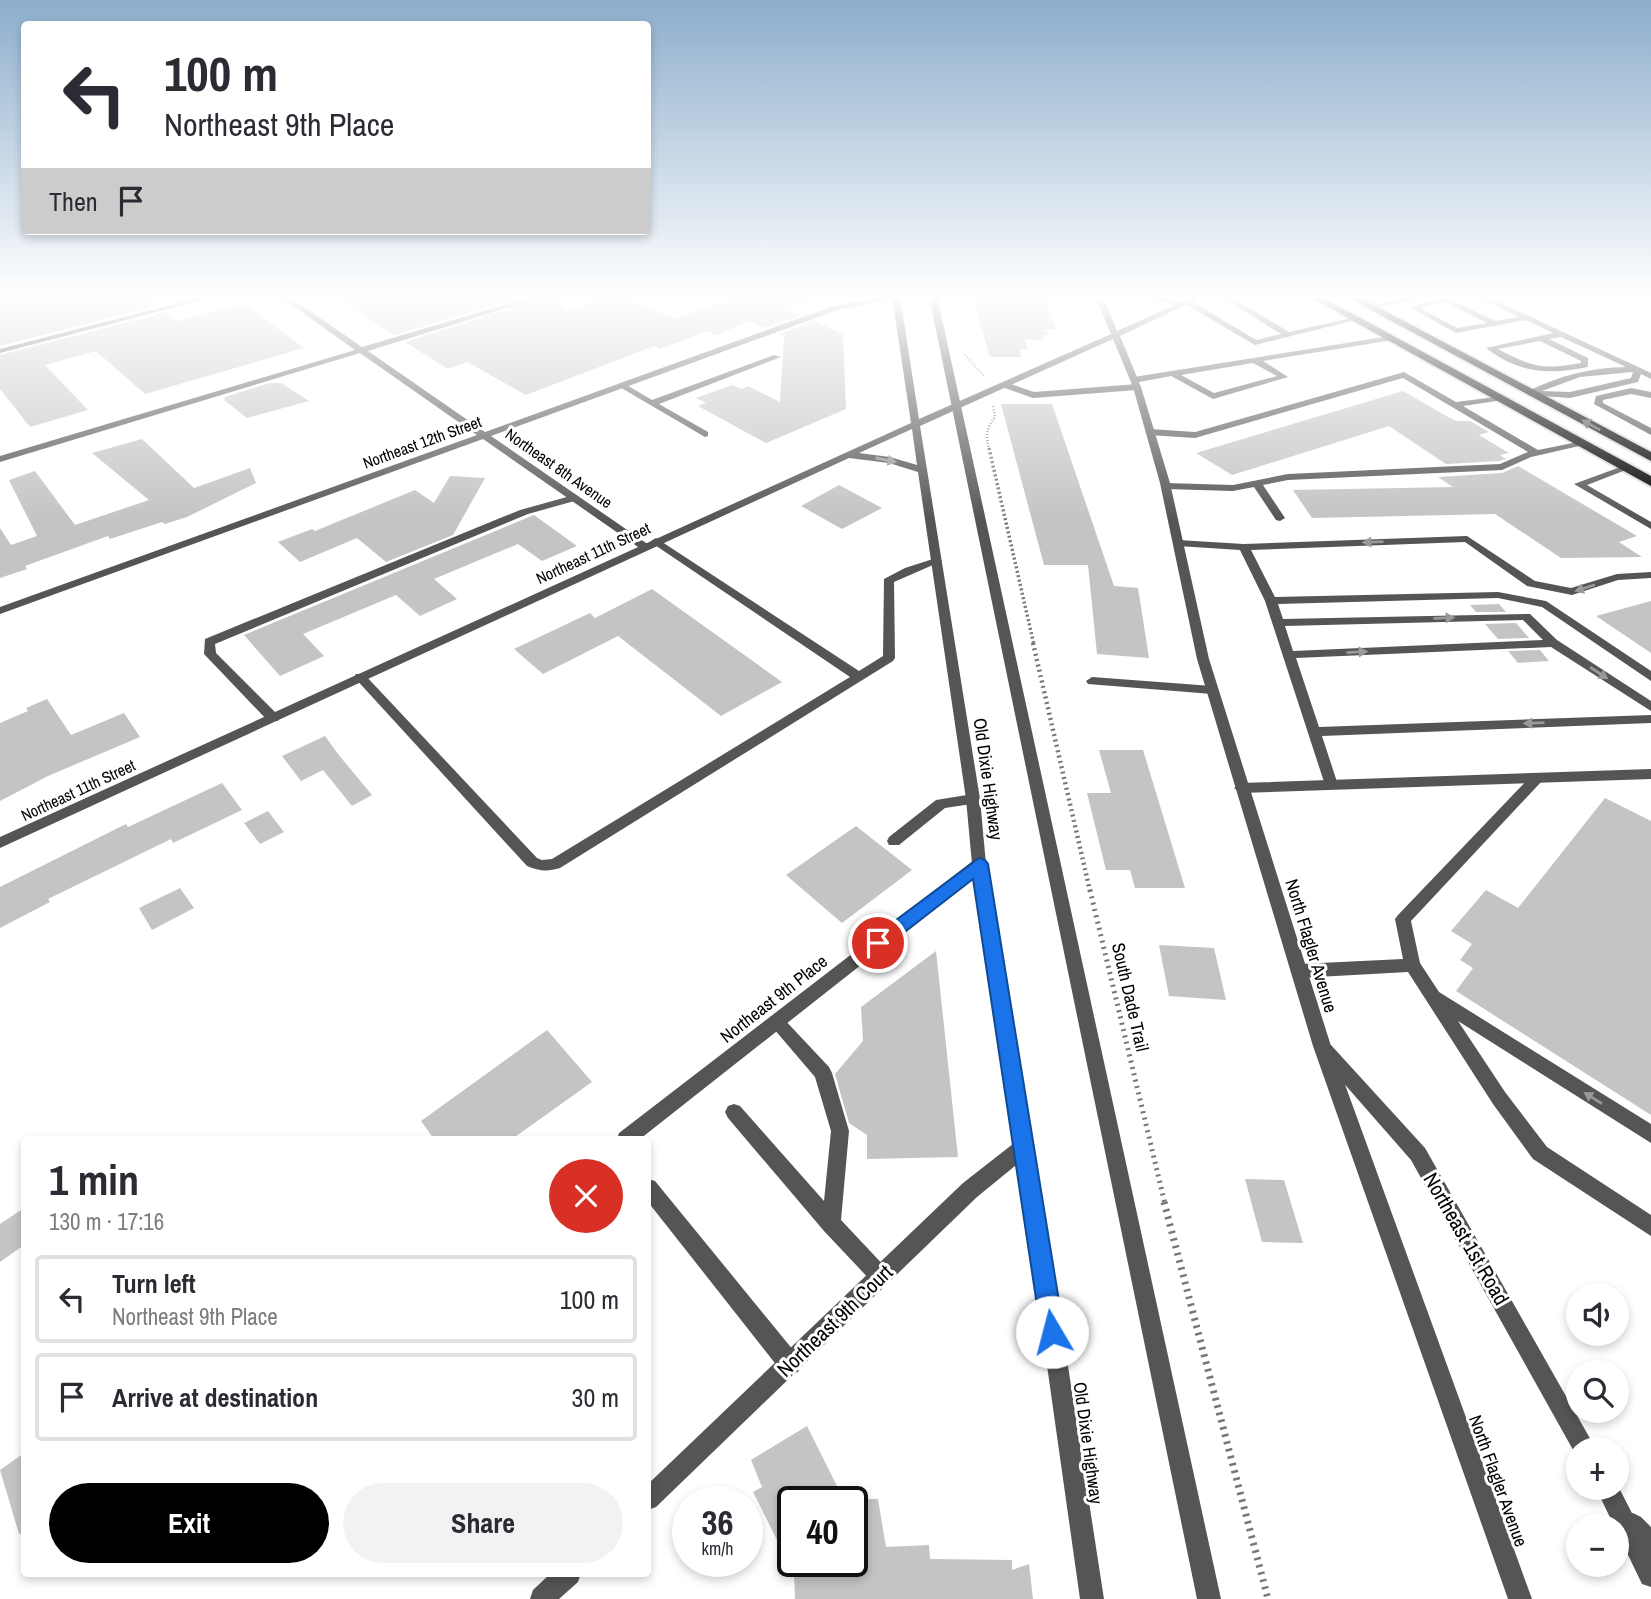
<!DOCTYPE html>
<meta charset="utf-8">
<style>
body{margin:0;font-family:"Archivo Narrow",sans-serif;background:#f2f2f3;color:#2b2b33;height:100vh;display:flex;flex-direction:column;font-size:26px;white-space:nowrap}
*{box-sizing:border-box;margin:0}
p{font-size:23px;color:#7c7c81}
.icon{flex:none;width:38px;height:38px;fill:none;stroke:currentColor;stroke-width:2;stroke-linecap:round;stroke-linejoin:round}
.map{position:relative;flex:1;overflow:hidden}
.drawer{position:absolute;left:21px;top:1136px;width:630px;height:441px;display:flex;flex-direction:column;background:#fff;border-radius:7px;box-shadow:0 4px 10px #0003}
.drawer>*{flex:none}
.top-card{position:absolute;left:21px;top:21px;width:630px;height:214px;border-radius:7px;box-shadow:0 4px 10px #0003;background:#fff;color:#2b2b33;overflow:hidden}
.fabs{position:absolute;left:1566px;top:1283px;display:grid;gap:14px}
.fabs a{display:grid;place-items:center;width:63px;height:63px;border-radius:50%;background:#fff;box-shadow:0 4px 10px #0003;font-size:35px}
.speed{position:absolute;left:672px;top:1486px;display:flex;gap:14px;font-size:35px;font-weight:700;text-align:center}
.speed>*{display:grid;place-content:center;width:91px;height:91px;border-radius:50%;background:#fff;box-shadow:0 4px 10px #0003;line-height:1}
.speed small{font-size:18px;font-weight:400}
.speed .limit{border:4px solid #111;border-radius:10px;background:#fff;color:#111}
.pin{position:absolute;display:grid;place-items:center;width:60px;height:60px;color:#fff;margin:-30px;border:4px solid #fff;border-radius:50%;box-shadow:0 2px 7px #0007}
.me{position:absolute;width:77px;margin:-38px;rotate:352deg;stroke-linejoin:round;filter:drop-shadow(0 0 5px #0008)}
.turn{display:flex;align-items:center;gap:24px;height:147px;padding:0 28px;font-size:32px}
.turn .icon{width:91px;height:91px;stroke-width:2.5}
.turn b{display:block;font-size:49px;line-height:60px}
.then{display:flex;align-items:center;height:66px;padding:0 28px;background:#0003;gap:14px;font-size:26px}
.round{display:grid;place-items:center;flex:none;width:74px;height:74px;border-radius:37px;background:#f2f2f3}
.headline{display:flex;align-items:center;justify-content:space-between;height:119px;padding:0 28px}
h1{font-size:42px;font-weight:800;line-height:52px}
.primary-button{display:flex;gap:14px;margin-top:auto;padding:14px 28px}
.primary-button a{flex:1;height:80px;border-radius:42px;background:#000;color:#fff;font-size:28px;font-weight:800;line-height:80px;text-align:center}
.primary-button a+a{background:#f2f2f3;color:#2b2b33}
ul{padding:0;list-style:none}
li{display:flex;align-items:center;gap:21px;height:88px;margin:0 14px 10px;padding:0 14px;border:4px solid #e1e1e2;border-radius:7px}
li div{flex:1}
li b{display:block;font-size:26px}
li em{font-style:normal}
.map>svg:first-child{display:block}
</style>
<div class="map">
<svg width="1651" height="1599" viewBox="0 0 1651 1599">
<rect width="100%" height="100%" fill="#fff"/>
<path fill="#c4c4c4" d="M0,296H148L159,305L0,346Z
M336,296H526L394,335Z
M549,296H563L565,311L612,296H624L674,319L740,296H814V299L786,309L800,315L765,328L750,321L716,335L708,331L660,349L654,346L526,395L467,362L448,369L405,342Z
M972,296H1043L1056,329H1047L1048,335H1043L1044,340L1024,339L1028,349H1020L1021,357H990Z
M243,303L304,348L145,394L96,351L45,365L88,410L30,427L0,389V355L167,312L177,321Z
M814,321L843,334L846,409L766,443L698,406L706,403L696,398L732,385L742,389L748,386L780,402L784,336L779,334Z
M270,383H281L309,401L247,418L224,400L225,397Z
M1403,391L1448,417L1457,421H1470L1489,432L1479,435L1509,453L1500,455L1506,459L1499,461L1446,464L1389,426L1232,475L1196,453Z
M1001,404H1052L1114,586L1138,588L1149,658L1097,654L1088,565H1044Z
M142,439L194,488L250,468L256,483L187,517L165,524L162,522L110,539L108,536L25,566L27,569L0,578V528L11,545L37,536L9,480L35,471L75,525L149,500L92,453Z
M1518,466L1637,536L1619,542L1642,557L1561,558L1495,514L1312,518L1293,490L1453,487L1438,477L1502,473Z
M450,476L485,478L453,535L386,562L357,538L300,562L278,542L312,529L315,531L415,490L434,503Z
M839,485L882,508L842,529L801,506Z
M534,515L577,546L542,561L518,544L434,579L457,599L420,616L396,595L303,634L324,656L280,676L244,635Z
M652,589L782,682L721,716L618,636L543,674L514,649L590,613L595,618Z
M1651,601V653L1596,616Z
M1499,604L1506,612H1476L1470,605Z
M1516,623L1529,638L1498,639L1485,624Z
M1540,650L1549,661L1518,663L1508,651Z
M47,699L71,735L124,713L140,737L48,776L0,801V723L28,711L26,708Z
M325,736L338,754L372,795L352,806L323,770L301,781L282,756Z
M1099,750H1143L1185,888H1135L1130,870H1106L1087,793H1111Z
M222,783L242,810L173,843L171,839L48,899L50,902L0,928V887L126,824L128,827Z
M1605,798L1651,821V1115L1456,991L1473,968L1460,960L1472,944L1451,931L1486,890L1518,908Z
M268,811L284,832L260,844L244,823Z
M856,826L912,870L842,923L786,875Z
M180,888L194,908L152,930L139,908Z
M1159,945L1214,948L1226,1000L1169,996Z
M936,951L958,1157L867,1159V1135L849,1123L835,1074L863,1041L861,1007Z
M547,1030L592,1082L512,1139H434L421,1121Z
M1245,1179L1284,1180L1303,1243L1262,1242Z
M24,1208V1245L0,1262V1224Z
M807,1426L845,1502H793V1561H852V1499H878L886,1547L929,1545L930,1559L1012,1560V1570L1029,1564L1033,1599H795L794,1574L753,1492L762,1487L751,1460Z
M24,1453V1533L19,1534L0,1470Z"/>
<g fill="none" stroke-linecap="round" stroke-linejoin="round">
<defs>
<path id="trunk" d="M1308,296H1320L1651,476V486Z
M1345,296H1357L1651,452V461Z"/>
</defs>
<use href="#trunk" stroke="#dbdbdb" stroke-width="4"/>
<path stroke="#777" stroke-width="2.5" stroke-dasharray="1 2" stroke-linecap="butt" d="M965,355L985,377
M989,450C986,435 986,429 995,417L993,405"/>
<path stroke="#777" stroke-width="3.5" stroke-dasharray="2 2.5" stroke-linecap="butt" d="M989,448L1034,645"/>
<path stroke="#777" stroke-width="4.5" stroke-dasharray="2 3.5" stroke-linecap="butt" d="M1033,643L1090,891"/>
<path stroke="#777" stroke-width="5" stroke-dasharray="2 4.5" stroke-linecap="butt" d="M1090,890L1165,1204"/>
<path stroke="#777" stroke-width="7" stroke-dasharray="2.5 5" stroke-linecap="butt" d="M1164,1202L1268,1599"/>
<path fill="#555" fill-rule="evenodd" d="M929,296H937L1221,1599H1197Z
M1140,296H1153L1184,303V300H1190L1256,340L1281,334L1220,296H1229L1289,332L1356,317L1360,319L1255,345L1185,304L1182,307Z
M1418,296L1428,297L1370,309L1366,307Z
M1476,296H1486L1651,373V379L1641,374L1638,382L1570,398L1528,395V391C1559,376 1592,367 1626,367L1561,337L1549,339L1588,358V367C1549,375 1518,373 1486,348L1553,333L1526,320L1456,333L1409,307L1446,298L1496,321L1519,317ZM1445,302L1487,323L1457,328L1420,308ZM1540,341L1581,361V363C1542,370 1532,367 1498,349ZM1633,372L1631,378L1570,392L1542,391L1580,377Z
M1390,336H1393V340L1263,361L1288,377L1213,399L1171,376L1134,383L1130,380L1134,377ZM1253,363L1277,376L1214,393L1181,375Z
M774,355L781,357L659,404L708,432V436L705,437L618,386L625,384L652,400Z
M1404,372L1456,402L1503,396V400L1463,406L1538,450L1583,441L1588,444L1531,457L1502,470L1288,480L1263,485L1285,518L1280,521L1276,520L1254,487L1233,491L1166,489L1161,486L1166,483L1233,485L1288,474L1500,464L1528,452L1403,378L1195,438L1150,435L1145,432L1150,429L1195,432Z
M1005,382L1034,392L1137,384L1141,387L1137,390L1033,398L1002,387L1001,385Z
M1631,388L1651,392V398L1631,394L1603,400V403L1651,428V435L1594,404L1596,396Z
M1623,466L1631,468L1587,485L1651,522V529L1574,484Z
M574,495L578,496V500L528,514L215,644L216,653L278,715L279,718L278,721H268L204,654L205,639L520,510Z
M1467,536L1535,581L1571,588L1617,574L1651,572V578L1618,580L1572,595L1527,586L1465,542L1251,550L1275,597L1498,592L1546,601L1651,671V681L1542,607L1498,598L1278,604L1283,619L1530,614L1557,640L1651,701V711L1551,647L1296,658L1319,727L1651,715V723L1322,736L1338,785L1336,788H1326L1265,601L1240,550L1178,546L1173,543L1178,540L1244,544ZM1523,620L1543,640L1293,651L1285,626Z
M656,538L859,671L883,656L884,579L905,568L933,559L937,558L942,561L894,582L895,658L893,661L560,868C547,872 539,871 527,866L354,677L356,674H364L537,858L542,860L552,859L850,677L652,543L651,541Z
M1092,677L1212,686L1218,690L1212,694L1088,684L1086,681Z
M1536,774L1543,779L1541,782L1411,921L1420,963L1439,992L1651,1124V1143L1458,1021L1505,1092L1547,1147L1651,1215V1236L1533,1159L1493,1104L1408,972L1299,978L1293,976L1291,971L1293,966L1299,964L1403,959L1395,919L1398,915L1531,776Z
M973,794L980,799L978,803L945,808L899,845H889L887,841L889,837L936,800Z
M776,1015L782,1017L829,1067L832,1073L849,1131L841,1220L888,1270L891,1277L888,1284L881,1287L874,1284L824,1231L728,1118L725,1112L728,1106L734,1104L740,1106L824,1201L831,1131L815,1077L768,1022L770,1017Z
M648,1179L655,1181L798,1356L801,1364L798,1372L790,1375L782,1372L648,1202Z
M1633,1513L1641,1517L1651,1527V1557C1638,1551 1627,1538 1621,1525L1625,1517Z"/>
<path fill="#555" fill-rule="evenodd" d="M206,296H218L0,353V349Z
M279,296H288L362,347L535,296H546L368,351L485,432L833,306L891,296L901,297L838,310L491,436L649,545V549H641L483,439L0,614V607L477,435L360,353L0,462V456L355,350Z
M1651,769V779L1241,793L1234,788L1241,783Z
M979,858L984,860L986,864L984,868L640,1139H617L619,1133L974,860Z
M1325,1042L1331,1045L1425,1148L1596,1449H1578L1577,1457L1411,1160L1319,1055L1316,1050L1319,1045Z
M1025,1137L1032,1140L1034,1146L1032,1152L977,1197L656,1507L648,1510V1484L963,1183L1018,1140Z
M1617,1484L1651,1550V1587L1642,1584L1617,1532V1526H1614L1596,1488H1617Z
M551,1573H581L578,1582L559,1599H530L533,1590Z"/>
<path fill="#555" fill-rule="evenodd" d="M892,296H900L919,419L1111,334L1095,296H1103L1117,331L1195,296H1205L1120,336L1141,387L1170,483L1209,659L1331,1046L1532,1599H1508L1313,1046L1197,659L1160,483L1133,387L1113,339L920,426L980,799L986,864L1034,1146L1104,1599H1080L1016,1146L972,864L966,799L918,472L889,463L849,458L0,848V837L911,423ZM912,429L917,465L890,457L859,453Z"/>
<use href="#trunk" fill="#000" fill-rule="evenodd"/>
</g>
<defs><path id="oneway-solid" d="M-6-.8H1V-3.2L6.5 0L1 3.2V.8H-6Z" transform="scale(1.75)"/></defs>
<use fill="#595959" href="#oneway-solid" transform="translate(1591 425) rotate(-152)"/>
<g fill="#999">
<use href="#oneway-solid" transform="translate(886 460) rotate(11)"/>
<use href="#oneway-solid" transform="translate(1373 542) rotate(178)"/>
<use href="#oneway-solid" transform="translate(1585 588) rotate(162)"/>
<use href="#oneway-solid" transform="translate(1444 618) rotate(-2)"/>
<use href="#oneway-solid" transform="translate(1357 652) rotate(-3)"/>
<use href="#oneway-solid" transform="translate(1599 673) rotate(33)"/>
<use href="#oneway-solid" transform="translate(1534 723) rotate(178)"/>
<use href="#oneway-solid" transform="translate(1593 1098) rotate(-148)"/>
</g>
<linearGradient id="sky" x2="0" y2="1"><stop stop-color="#8cadcc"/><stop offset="0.57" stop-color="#fff"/><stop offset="1" stop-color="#fff" stop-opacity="0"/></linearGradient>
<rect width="1651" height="520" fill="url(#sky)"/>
<path fill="#1a73e8" stroke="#114b97" stroke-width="2" d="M979,858L985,860L988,864L1064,1332L1061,1341L1052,1344L1044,1341L1041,1332L973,879L884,948L878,950L872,948L869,943L872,938Z"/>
<g text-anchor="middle" stroke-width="6" stroke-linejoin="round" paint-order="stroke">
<g font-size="16" fill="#000" stroke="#fff">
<text transform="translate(422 442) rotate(-20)" y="6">Northeast 12th Street</text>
<text transform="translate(559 468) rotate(35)" y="6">Northeast 8th Avenue</text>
<text transform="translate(593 553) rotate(-25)" y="6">Northeast 11th Street</text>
<text transform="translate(78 790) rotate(-25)" y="6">Northeast 11th Street</text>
</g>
<g font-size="18" fill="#000" stroke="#fff">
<text transform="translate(988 779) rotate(82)" y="6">Old Dixie Highway</text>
<text transform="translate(1311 946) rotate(73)" y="6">North Flagler Avenue</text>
<text transform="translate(1130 997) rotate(77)" y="6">South Dade Trail</text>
<text transform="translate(774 999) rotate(-38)" y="6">Northeast 9th Place</text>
<text transform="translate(1088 1443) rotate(82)" y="6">Old Dixie Highway</text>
<text transform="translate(1498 1481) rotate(70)" y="6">North Flagler Avenue</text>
</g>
<g font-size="21" fill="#000" stroke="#fff">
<text transform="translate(1466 1239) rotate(60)" y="7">Northeast 1st Road</text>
<text transform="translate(835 1321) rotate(-44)" y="7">Northeast 9th Court</text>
</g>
</g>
</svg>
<div class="fabs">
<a><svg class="icon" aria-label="sound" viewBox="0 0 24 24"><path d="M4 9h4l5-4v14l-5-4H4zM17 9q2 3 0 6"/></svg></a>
<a><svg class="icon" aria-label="search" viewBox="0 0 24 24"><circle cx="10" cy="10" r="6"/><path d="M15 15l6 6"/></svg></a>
<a>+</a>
<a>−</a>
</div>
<div class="speed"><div>36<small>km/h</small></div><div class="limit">40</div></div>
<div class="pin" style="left:878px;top:943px;background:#d93025"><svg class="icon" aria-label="arrive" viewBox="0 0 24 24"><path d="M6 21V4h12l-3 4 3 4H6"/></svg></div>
<svg class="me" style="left:1052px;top:1332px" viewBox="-20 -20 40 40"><circle r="19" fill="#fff"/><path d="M0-13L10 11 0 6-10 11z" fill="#1a73e8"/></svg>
<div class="top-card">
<div class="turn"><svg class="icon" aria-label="left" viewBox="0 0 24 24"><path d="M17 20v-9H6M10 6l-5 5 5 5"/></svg><div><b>100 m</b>Northeast 9th Place</div></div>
<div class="then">Then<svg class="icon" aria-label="arrive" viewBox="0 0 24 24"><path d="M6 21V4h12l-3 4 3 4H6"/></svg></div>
</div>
<section class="drawer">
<div class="headline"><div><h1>1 min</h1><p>130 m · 17:16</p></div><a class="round" style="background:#d93025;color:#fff"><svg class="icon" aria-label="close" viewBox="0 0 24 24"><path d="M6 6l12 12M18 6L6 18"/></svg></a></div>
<ul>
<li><svg class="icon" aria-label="left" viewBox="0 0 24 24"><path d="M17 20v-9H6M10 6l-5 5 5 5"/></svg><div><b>Turn left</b><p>Northeast 9th Place</p></div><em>100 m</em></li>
<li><svg class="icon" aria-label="arrive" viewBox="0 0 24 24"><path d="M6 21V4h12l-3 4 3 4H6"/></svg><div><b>Arrive at destination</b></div><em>30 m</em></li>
</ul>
<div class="primary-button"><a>Exit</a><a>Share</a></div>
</section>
</div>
